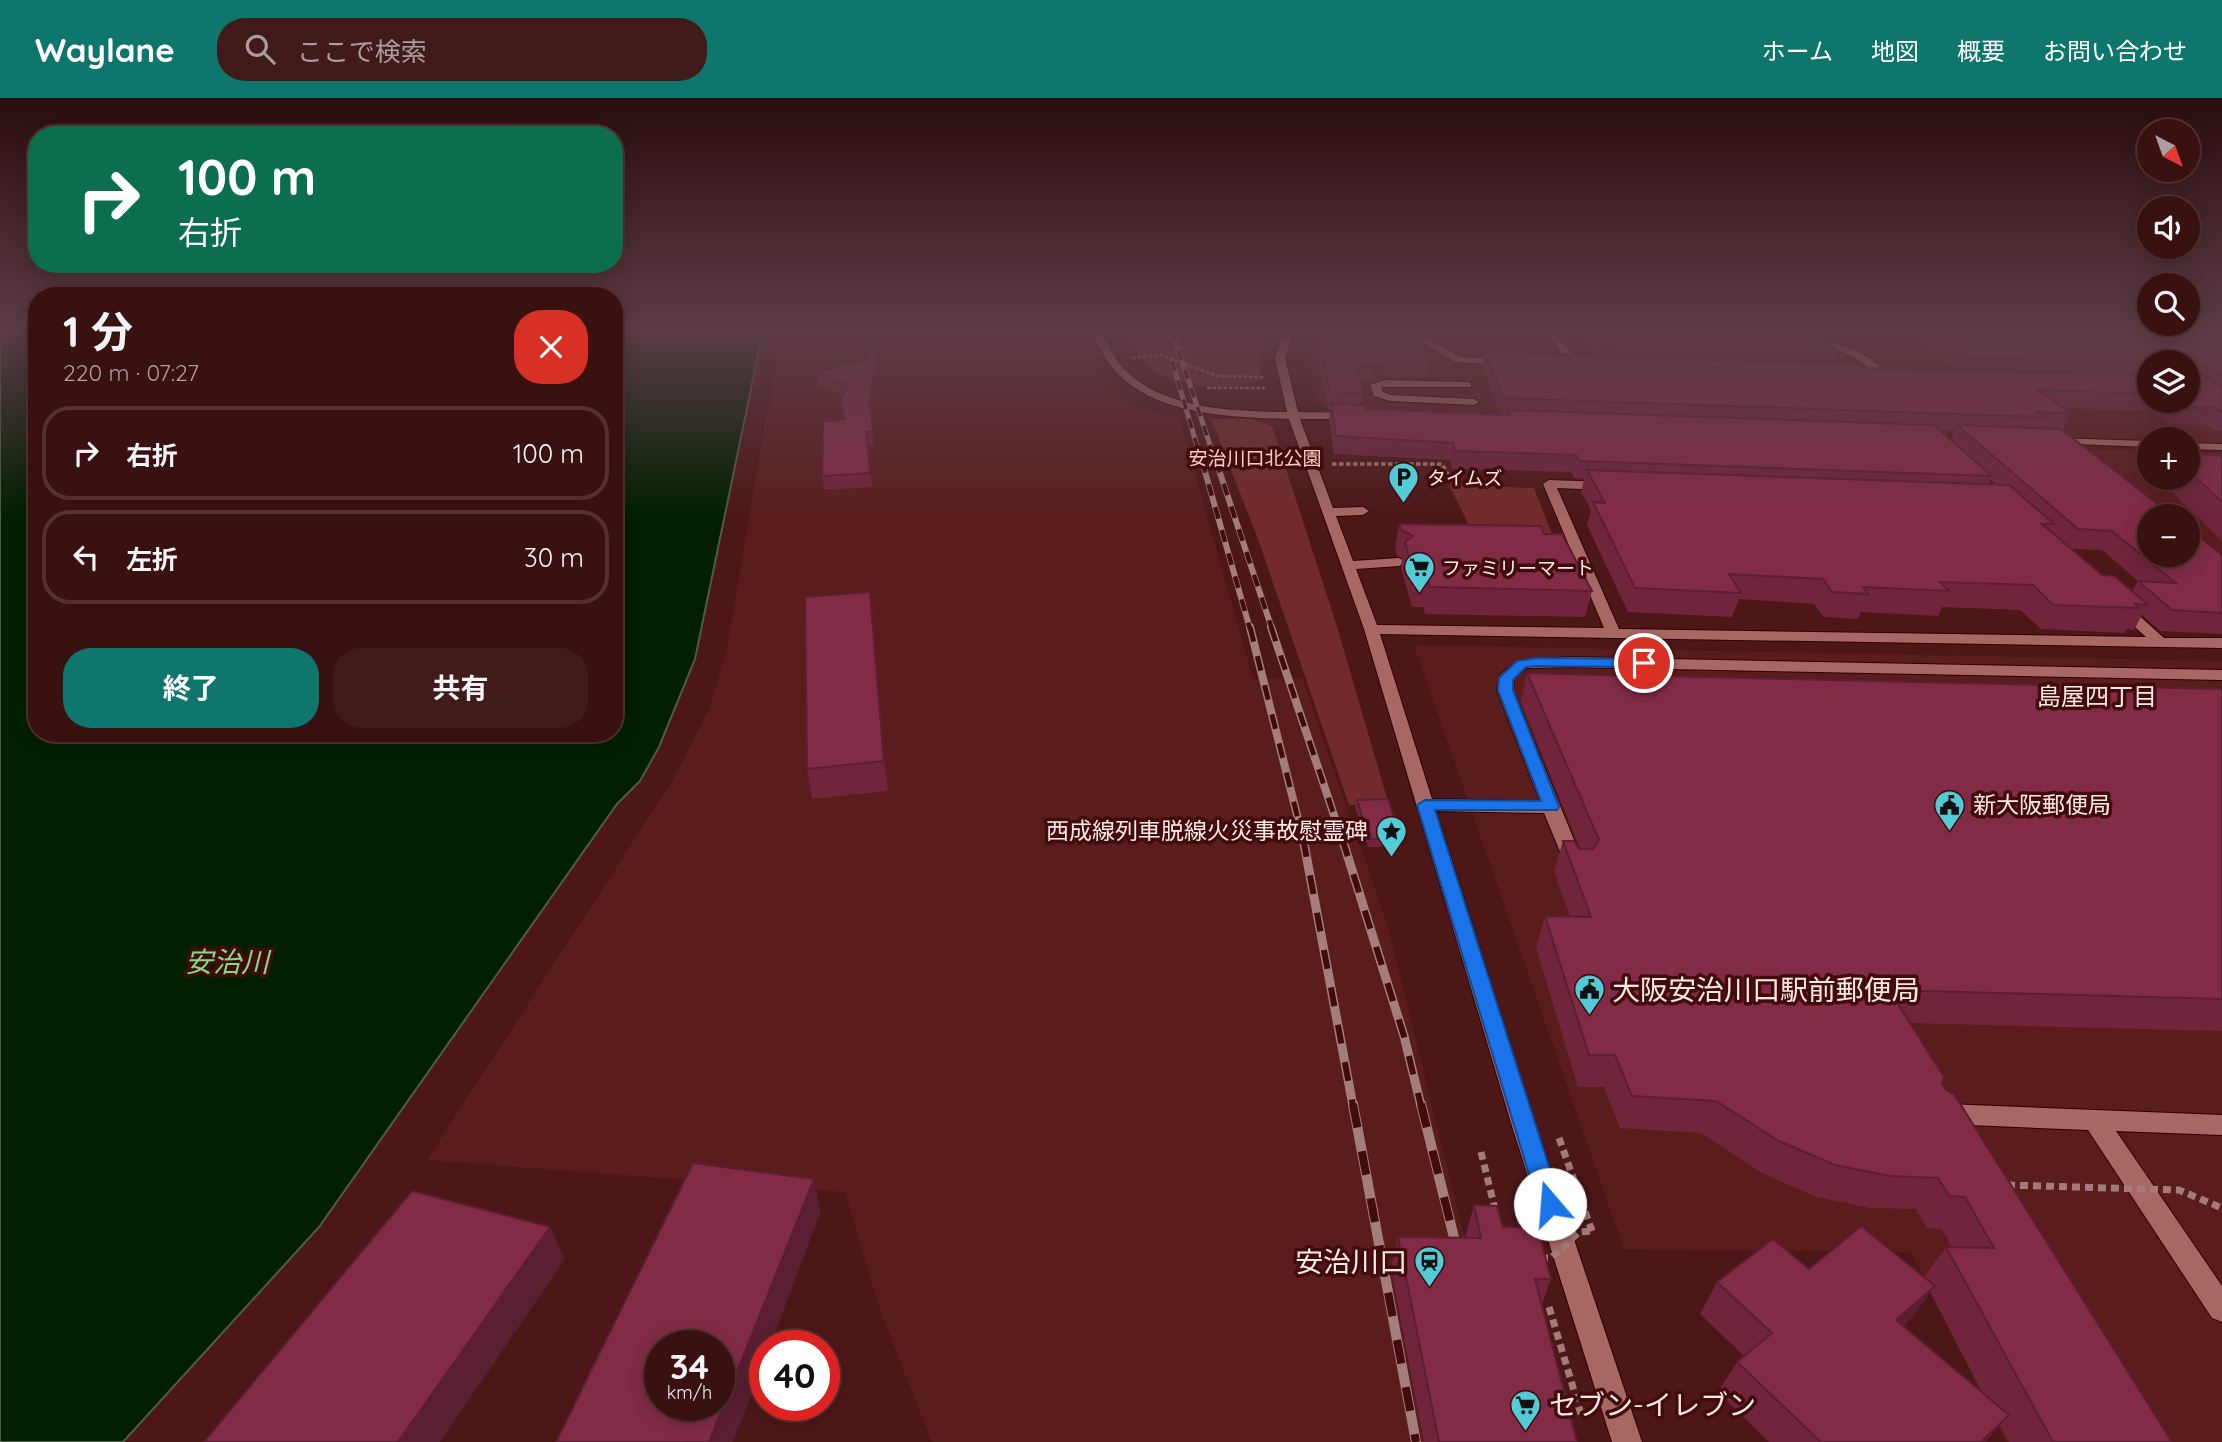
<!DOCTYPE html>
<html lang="ja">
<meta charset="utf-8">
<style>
body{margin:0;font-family:Quicksand,"Noto Sans JP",sans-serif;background:#411a1a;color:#f1f3f6;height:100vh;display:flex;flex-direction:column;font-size:26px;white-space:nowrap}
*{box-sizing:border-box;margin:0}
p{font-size:23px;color:#ab9d9f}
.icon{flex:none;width:38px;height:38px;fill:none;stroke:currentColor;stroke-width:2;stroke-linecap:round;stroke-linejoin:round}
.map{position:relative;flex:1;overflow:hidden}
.panel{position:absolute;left:28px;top:189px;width:595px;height:455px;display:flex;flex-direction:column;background:#3a1111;border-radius:28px;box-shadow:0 4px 18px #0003,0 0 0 2px #543131}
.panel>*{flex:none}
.guide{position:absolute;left:28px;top:28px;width:595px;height:147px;border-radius:28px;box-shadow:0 4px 18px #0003,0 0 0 2px #543131;background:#0b6e4f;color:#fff;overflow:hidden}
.needle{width:46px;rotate:139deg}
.controls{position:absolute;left:2137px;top:21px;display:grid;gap:14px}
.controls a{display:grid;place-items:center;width:63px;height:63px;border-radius:50%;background:#3a1111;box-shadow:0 4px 18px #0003,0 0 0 2px #543131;font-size:35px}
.speed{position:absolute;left:644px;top:1232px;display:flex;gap:14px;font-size:35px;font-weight:700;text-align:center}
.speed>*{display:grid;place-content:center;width:91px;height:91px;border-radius:50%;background:#3a1111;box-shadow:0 4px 18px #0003,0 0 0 2px #543131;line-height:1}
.speed small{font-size:18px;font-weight:400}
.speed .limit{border:10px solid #d22;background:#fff;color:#111}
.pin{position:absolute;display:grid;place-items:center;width:60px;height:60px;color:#fff;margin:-30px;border:4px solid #fff;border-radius:50%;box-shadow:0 2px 7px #0007}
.me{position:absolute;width:77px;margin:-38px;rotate:342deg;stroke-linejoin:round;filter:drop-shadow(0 0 5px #0008)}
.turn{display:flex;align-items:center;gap:24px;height:147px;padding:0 35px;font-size:32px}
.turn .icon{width:91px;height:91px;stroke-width:2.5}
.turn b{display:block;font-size:49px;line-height:60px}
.round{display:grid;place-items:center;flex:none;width:74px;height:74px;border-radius:28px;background:#411a1a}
.headline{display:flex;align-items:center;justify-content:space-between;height:119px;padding:0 35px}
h1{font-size:42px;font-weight:700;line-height:52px}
.action{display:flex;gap:14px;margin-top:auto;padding:14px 35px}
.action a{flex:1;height:80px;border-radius:28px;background:#0f766e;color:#fff;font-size:28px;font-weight:700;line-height:80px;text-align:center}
.action a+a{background:#411a1a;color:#f1f3f6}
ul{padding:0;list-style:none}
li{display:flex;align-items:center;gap:21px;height:94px;margin:0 14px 10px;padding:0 21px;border:4px solid #543131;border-radius:28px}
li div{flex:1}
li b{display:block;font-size:26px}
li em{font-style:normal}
header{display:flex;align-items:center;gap:42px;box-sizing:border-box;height:98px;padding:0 35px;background:#0f766e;color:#fff}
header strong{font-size:33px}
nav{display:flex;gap:38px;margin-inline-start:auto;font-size:24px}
.search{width:490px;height:63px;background:#411a1a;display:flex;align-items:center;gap:18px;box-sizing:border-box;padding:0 24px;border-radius:28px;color:#ab9d9f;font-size:26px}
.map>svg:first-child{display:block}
</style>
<header>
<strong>Waylane</strong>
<div class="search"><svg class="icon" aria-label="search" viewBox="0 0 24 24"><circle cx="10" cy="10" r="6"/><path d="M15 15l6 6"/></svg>ここで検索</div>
<nav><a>ホーム</a><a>地図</a><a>概要</a><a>お問い合わせ</a></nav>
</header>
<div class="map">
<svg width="2222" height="1344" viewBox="0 0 2222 1344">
<rect width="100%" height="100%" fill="#4d1717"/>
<path fill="#5b1d1c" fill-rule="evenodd" d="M781,233H1082L1105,280L1131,308L1179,320L1253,581L1302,580L1388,829L1515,1344H932L880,1212L845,1094L427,1062L671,685L709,611L726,556Z
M1315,233H2222V345L2188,344V341L2149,342L1334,313L1316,305L1309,259ZM2149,264H2188V303H2149Z
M2062,351L2149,353V380H2188V354L2222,355V474L2188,448V418H2150Z
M1414,547L2222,563V1344H2006L1911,1154L1624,1151Z"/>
<path fill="#722b2a" d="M1121,233H1154L1155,236L1268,234L1259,261L1261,282C1230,293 1187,290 1157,275C1148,269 1127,243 1121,233Z
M1211,321H1252L1272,328L1336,525L1389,707H1349L1258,441Z
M1449,387L1534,390L1554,441L1474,437Z"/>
<path fill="#002001" stroke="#4c5c46" stroke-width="2" d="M0,233H37V635H614V233H763L695,561L659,649L640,683L617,706L319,1129L123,1344H0Z"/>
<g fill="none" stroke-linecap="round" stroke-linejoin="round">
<defs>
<path id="minor" d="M1092,233H1100C1108,245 1113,259 1123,270C1163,312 1233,313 1287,314L1275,260L1284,233H1293L1285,260L1298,314L1354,315L1359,318L1354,321H1300L1333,410L1363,409L1369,413L1363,417L1336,418L1353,463L1399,460L1406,464L1399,468L1356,471L1377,527L1604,530L1543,386L1549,382L1606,384L1612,388L1606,392L1557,390L1619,531L2146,539L2115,511L2113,508L2120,504L2125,505L2164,540H2222V550L1380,536L1432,701L1540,703L1497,592L1500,577L1517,563L1570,559L2222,572V582L1570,569L1526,570L1514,581L1513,592L1583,764L1580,768H1566L1544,715L1436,713L1536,1028L1642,1344H1612L1512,1028L1364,531L1289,321C1233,319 1157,318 1116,274C1105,263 1098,246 1092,233Z
M1186,233H1197L1199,235L1194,238Z
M1403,233H1414L1460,259L1505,261L1510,264L1505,267L1455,264Z
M1546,233H1554L1580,267L1579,269H1571Z
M1805,241C1839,243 1866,252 1890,278L1881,280C1847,251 1844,254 1802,246L1800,244Z
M1384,282L1467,284L1471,285V289H1381L1383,294L1391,297L1474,301L1479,304L1474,307L1390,303L1374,298L1370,287Z
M2054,340L2149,343V349L2050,345L2048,343Z
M2188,345L2222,346V352L2188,351Z
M1946,1006L2222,1017V1037L2116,1033L2222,1188V1224L2212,1220L2088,1032L1946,1026L1938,1023L1934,1016L1938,1009Z"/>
</defs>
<use href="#minor" stroke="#300002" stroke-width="2"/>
<path stroke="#a27b7a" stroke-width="2.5" stroke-dasharray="3.5 2" stroke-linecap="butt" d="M1132,260L1162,257L1217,278L1264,279
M1207,290H1266"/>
<path stroke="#a27b7a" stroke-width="3.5" stroke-dasharray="4.5 2.5" stroke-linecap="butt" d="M1332,366H1442L1454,387"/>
<path stroke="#a27b7a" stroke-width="7" stroke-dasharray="8 5" stroke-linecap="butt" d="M1559,1040L1592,1133
M1481,1054L1495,1111
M1549,1209L1581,1316"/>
<use href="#minor" fill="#a76864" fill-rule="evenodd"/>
<defs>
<path id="rail-far4" d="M1172,233L1216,365
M1172,263L1202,365"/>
<path id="rail-far3" d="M1202,363L1250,531
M1216,363L1272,531"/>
<path id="rail-far2" d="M1250,529L1303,741
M1271,529L1342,741"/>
<path id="rail-far1" d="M1303,740L1353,1008
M1342,740L1404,938L1421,1008"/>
<path id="rail" d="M1353,1006L1416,1344
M1421,1006L1459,1160"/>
</defs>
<use href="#rail-far4" stroke="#a47e7d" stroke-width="5"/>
<use href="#rail-far3" stroke="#a47e7d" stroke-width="6"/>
<use href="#rail-far2" stroke="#a47e7d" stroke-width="8"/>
<use href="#rail-far1" stroke="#a47e7d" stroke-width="9"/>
<use href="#rail" stroke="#a47e7d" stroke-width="10"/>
<use href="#rail-far4" stroke="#420c0d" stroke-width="3.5" stroke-dasharray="10" stroke-linecap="butt"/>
<use href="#rail-far3" stroke="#420c0d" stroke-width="4.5" stroke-dasharray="12" stroke-linecap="butt"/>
<use href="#rail-far2" stroke="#420c0d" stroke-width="5" stroke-dasharray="15" stroke-linecap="butt"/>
<use href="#rail-far1" stroke="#420c0d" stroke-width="6" stroke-dasharray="19" stroke-linecap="butt"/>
<use href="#rail" stroke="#420c0d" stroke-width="8" stroke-dasharray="24" stroke-linecap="butt"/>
<path stroke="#a27b7a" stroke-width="7" stroke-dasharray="8 5" stroke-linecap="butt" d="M2007,1087L2179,1092L2222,1110
M1540,1160H1551L1579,1134L1592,1133"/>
</g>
<path fill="#70253d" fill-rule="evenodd" d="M1317,233H1415L1428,264L1425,280L1384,279L1372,283H1360L1363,295L1361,307L1366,311L1500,316L1482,270L1484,254L1592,258L1577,233H2222V333H2216L2206,327L2172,326L2151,313L2064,310L2071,315L2063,332H2062L2222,457V536L2160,533L2142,517L2134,532L2127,531L2125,535L2041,531L2020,512L1942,509L1938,518L1861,514L1858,521L1823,519L1814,506L1739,501L1732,519L1628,514L1587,427L1591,412L1581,394L1584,381L1574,380L1571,374L1452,371L1450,362L1334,356L1329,323L1330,311H1328L1316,242ZM1802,233L1910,237L1954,272L1865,270L1836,266L1840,255L1802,235ZM2149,264H2188V303H2149ZM1941,333H1954L1951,341ZM1991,382L1996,387H1988ZM2071,451L2102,452L2138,483L2132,493L2102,477Z
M880,239L881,251L871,312L874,347H869L872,389L824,392L822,378L843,322L840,302L843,297L819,287L817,274L865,262Z
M2188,355L2222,358V443L2157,380H2188Z
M1399,426L1544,436L1592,493L1585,519L1425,516L1423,509H1412L1401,470L1402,460L1397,458L1395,451Z
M870,494L873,520L888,693L812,701L807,671Z
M1527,575L1641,586L2222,591V933L1909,925L1942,985L2172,1344H2009L2000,1327L1985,1344H1769L1718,1294L1737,1264L1744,1258L1700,1216L1717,1184L1809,1171L1924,1179L1946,1149H1952L1942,1131L1927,1130L1916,1111L1870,1110L1816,1099L1762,1075L1701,1035L1620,1030L1604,989H1578L1536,849L1545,818L1570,819L1554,773L1563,743L1580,751L1521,604ZM1930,1194L1983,1296L1903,1228L1912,1219Z
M1357,702L1401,741L1400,749H1368L1355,709Z
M1474,1107L1503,1129L1551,1181L1542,1206L1577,1344H1424L1391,1170L1398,1139L1465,1140Z"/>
<path fill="#5b1e32" d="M880,239L881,251L871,312L874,347L868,310Z
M1386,263L1384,279L1372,283L1374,267Z
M870,494L873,520L888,693L884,663Z
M814,1081L821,1113L770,1248H765V1261L733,1344H709Z
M550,1129L565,1161L440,1344H398Z
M1935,1188L1912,1219L1874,1253L1896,1222Z
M2009,1317L1984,1344H1981Z"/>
<path fill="#822b47" stroke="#5b1e32" stroke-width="2" fill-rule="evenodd" d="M1318,233H1415L1428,264L1386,263L1374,267H1357L1363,295L1330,294Z
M1589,233H1761L1819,236L1840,255L1598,247Z
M1930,233H2125L2156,252L2168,251L2169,246L2146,233H2222V276L2198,263H2194V272L2222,289V314L2216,310L2181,309L2170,303H2188V264H2149V266L1964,259Z
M880,239L868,310H871L873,334H867L870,375L822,378L823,323L845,321L840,302L849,288L817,274L865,262Z
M1484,254L1852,266L1865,270L2149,277V296L2038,292L2071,315L2037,314L2044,319L1504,300Z
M1331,306L1365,307L1366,311L1510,317L1508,312L1934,327L1992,378L1579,363L1576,357L1455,353L1453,345L1336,338Z
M1957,327L2061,331L2173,418H2149V457H2188V430L2222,457V515L2172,512L2138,483L2176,485L2112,433L2078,431Z
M2188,355L2222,358V404L2188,372Z
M1587,372L2009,387L2054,426H2042L2102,477L2114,478L2148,507L2135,506L2139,510L2053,507L2033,487L1940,484L1949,493L1863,489L1868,496L1832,494L1823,481L1729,476L1741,495L1635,490L1593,404L1605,405Z
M1399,426L1541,428L1544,436H1562L1592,493L1430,489L1428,483L1416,482L1405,444L1413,438L1401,432Z
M870,494L884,663L807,671L805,499Z
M1527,575L1637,578L1641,586L1657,578L2222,591V901L1889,892L1944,979L1942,985L1946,992L1954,996L2172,1344H2053L1946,1149L1994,1150L1965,1099L1949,1098L1938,1080L1890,1078L1835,1067L1779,1043L1716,1003L1632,998L1615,957H1589L1545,818L1591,819L1563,743H1574L1579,751H1593L1599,742Z
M1388,701L1401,741H1369L1357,702Z
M693,1065L814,1081L709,1344H556ZM660,1248H719V1307H660Z
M412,1093L550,1129L398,1344H204Z
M1474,1107L1497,1108L1503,1129L1538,1130L1551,1181H1535L1577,1344H1439L1398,1139L1481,1140Z
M1861,1128L1935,1188L1896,1222L2009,1317L1983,1342L1985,1344H1821L1737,1264L1772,1235L1717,1184L1773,1141L1809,1171Z"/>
<linearGradient id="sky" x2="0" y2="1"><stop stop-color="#2a0d0d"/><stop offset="0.55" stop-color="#5c3c47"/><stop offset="1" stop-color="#5c3c47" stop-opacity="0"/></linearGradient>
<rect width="2222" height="421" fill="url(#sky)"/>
<path fill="#1a73e8" stroke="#114b97" stroke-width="2" d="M1537,560L1644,561L1651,565L1644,569L1537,568L1526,569L1513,582V592L1559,709L1557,712H1435L1561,1106L1558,1113L1550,1116L1541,1113L1538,1106L1417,707L1425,702L1541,703L1498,592L1499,580L1517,563Z"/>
<defs>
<symbol id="parking-pin" viewBox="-11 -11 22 30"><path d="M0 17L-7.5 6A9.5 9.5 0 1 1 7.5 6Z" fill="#52cbd7" stroke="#420c0d"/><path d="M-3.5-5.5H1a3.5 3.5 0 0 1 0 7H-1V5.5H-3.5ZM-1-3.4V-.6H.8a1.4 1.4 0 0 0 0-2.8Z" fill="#111"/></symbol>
<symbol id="supermarket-pin" viewBox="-11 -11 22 30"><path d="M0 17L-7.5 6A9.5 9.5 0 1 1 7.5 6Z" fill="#52cbd7" stroke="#420c0d"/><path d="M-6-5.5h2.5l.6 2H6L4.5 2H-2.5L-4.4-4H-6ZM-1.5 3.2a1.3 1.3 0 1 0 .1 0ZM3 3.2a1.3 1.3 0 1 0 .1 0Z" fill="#111"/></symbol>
<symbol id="civic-pin" viewBox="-11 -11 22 30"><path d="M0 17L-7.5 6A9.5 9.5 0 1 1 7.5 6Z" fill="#52cbd7" stroke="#420c0d"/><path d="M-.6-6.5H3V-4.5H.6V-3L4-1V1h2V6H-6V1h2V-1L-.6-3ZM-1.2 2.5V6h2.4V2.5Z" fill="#111"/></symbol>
<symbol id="sight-pin" viewBox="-11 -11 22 30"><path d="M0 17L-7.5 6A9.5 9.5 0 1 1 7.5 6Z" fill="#52cbd7" stroke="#420c0d"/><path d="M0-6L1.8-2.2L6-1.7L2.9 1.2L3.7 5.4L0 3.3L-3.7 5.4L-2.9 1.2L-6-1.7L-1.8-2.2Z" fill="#111"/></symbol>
<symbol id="station-pin" viewBox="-11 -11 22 30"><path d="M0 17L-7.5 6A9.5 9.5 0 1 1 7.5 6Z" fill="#52cbd7" stroke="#420c0d"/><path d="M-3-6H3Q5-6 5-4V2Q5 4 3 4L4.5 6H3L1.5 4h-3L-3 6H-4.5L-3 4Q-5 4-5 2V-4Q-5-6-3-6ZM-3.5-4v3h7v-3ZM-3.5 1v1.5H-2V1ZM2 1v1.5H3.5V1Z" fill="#111"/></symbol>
</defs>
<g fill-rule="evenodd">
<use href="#parking-pin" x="1386" y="362" width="35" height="47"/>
<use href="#supermarket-pin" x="1402" y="452" width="35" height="47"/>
<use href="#civic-pin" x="1932" y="690" width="35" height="47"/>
<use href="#sight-pin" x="1374" y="716" width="35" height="47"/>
<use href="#civic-pin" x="1572" y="874" width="35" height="47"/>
<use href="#station-pin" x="1412" y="1146" width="35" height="47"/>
<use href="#supermarket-pin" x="1508" y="1290" width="35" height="47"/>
</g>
<g text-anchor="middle" stroke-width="7" stroke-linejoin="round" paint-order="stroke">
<g font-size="19" fill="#fecac5" stroke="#420c0d">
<text x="1255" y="367">安治川口北公園</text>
</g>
<g font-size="19" fill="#ffe9e7" stroke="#420c0d" text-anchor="start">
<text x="1427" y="387">タイムズ</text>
<text x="1442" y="477">ファミリーマート</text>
</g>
<g font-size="23" fill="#ffe9e7" stroke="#420c0d" text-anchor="start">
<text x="1973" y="715">新大阪郵便局</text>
<text x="1368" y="741" text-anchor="end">西成線列車脱線火災事故慰霊碑</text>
</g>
<g font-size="24" fill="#ffe9e7" stroke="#420c0d">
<text x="2097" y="607">島屋四丁目</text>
</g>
<g font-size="28" font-style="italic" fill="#82dc83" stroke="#420c0d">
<text x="227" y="874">安治川</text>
</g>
<g font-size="28" fill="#ffe9e7" stroke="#420c0d" text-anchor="start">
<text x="1612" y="902">大阪安治川口駅前郵便局</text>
<text x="1407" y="1174" text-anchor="end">安治川口</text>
<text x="1549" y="1317">セブン-イレブン</text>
</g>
</g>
</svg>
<div class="controls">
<a><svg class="needle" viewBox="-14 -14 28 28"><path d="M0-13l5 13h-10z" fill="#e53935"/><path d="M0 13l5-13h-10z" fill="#ab9d9f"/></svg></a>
<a><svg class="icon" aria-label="sound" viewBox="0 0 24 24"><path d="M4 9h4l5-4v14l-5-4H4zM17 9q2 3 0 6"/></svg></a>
<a><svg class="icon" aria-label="search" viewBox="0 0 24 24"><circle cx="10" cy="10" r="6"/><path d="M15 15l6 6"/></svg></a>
<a><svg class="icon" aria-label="layers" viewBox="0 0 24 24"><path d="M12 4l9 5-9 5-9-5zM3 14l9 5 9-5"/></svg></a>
<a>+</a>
<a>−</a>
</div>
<div class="speed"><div>34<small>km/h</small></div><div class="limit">40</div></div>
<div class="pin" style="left:1644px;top:565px;background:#d93025"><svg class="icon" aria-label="arrive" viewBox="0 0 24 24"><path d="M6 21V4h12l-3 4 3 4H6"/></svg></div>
<svg class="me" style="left:1550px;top:1106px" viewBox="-20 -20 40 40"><circle r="19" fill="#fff"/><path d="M0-13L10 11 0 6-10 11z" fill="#1a73e8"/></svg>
<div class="guide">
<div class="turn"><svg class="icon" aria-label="right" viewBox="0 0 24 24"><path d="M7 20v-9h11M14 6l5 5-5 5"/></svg><div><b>100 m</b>右折</div></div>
</div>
<section class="panel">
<div class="headline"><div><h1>1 分</h1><p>220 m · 07:27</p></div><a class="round" style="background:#d93025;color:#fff"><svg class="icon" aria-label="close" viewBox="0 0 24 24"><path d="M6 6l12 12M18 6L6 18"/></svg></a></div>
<ul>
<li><svg class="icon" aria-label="right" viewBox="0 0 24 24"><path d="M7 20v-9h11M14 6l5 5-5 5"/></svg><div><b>右折</b></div><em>100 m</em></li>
<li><svg class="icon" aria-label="left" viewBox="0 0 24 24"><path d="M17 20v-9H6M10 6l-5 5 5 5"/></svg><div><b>左折</b></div><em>30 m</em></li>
</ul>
<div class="action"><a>終了</a><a>共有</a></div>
</section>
</div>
